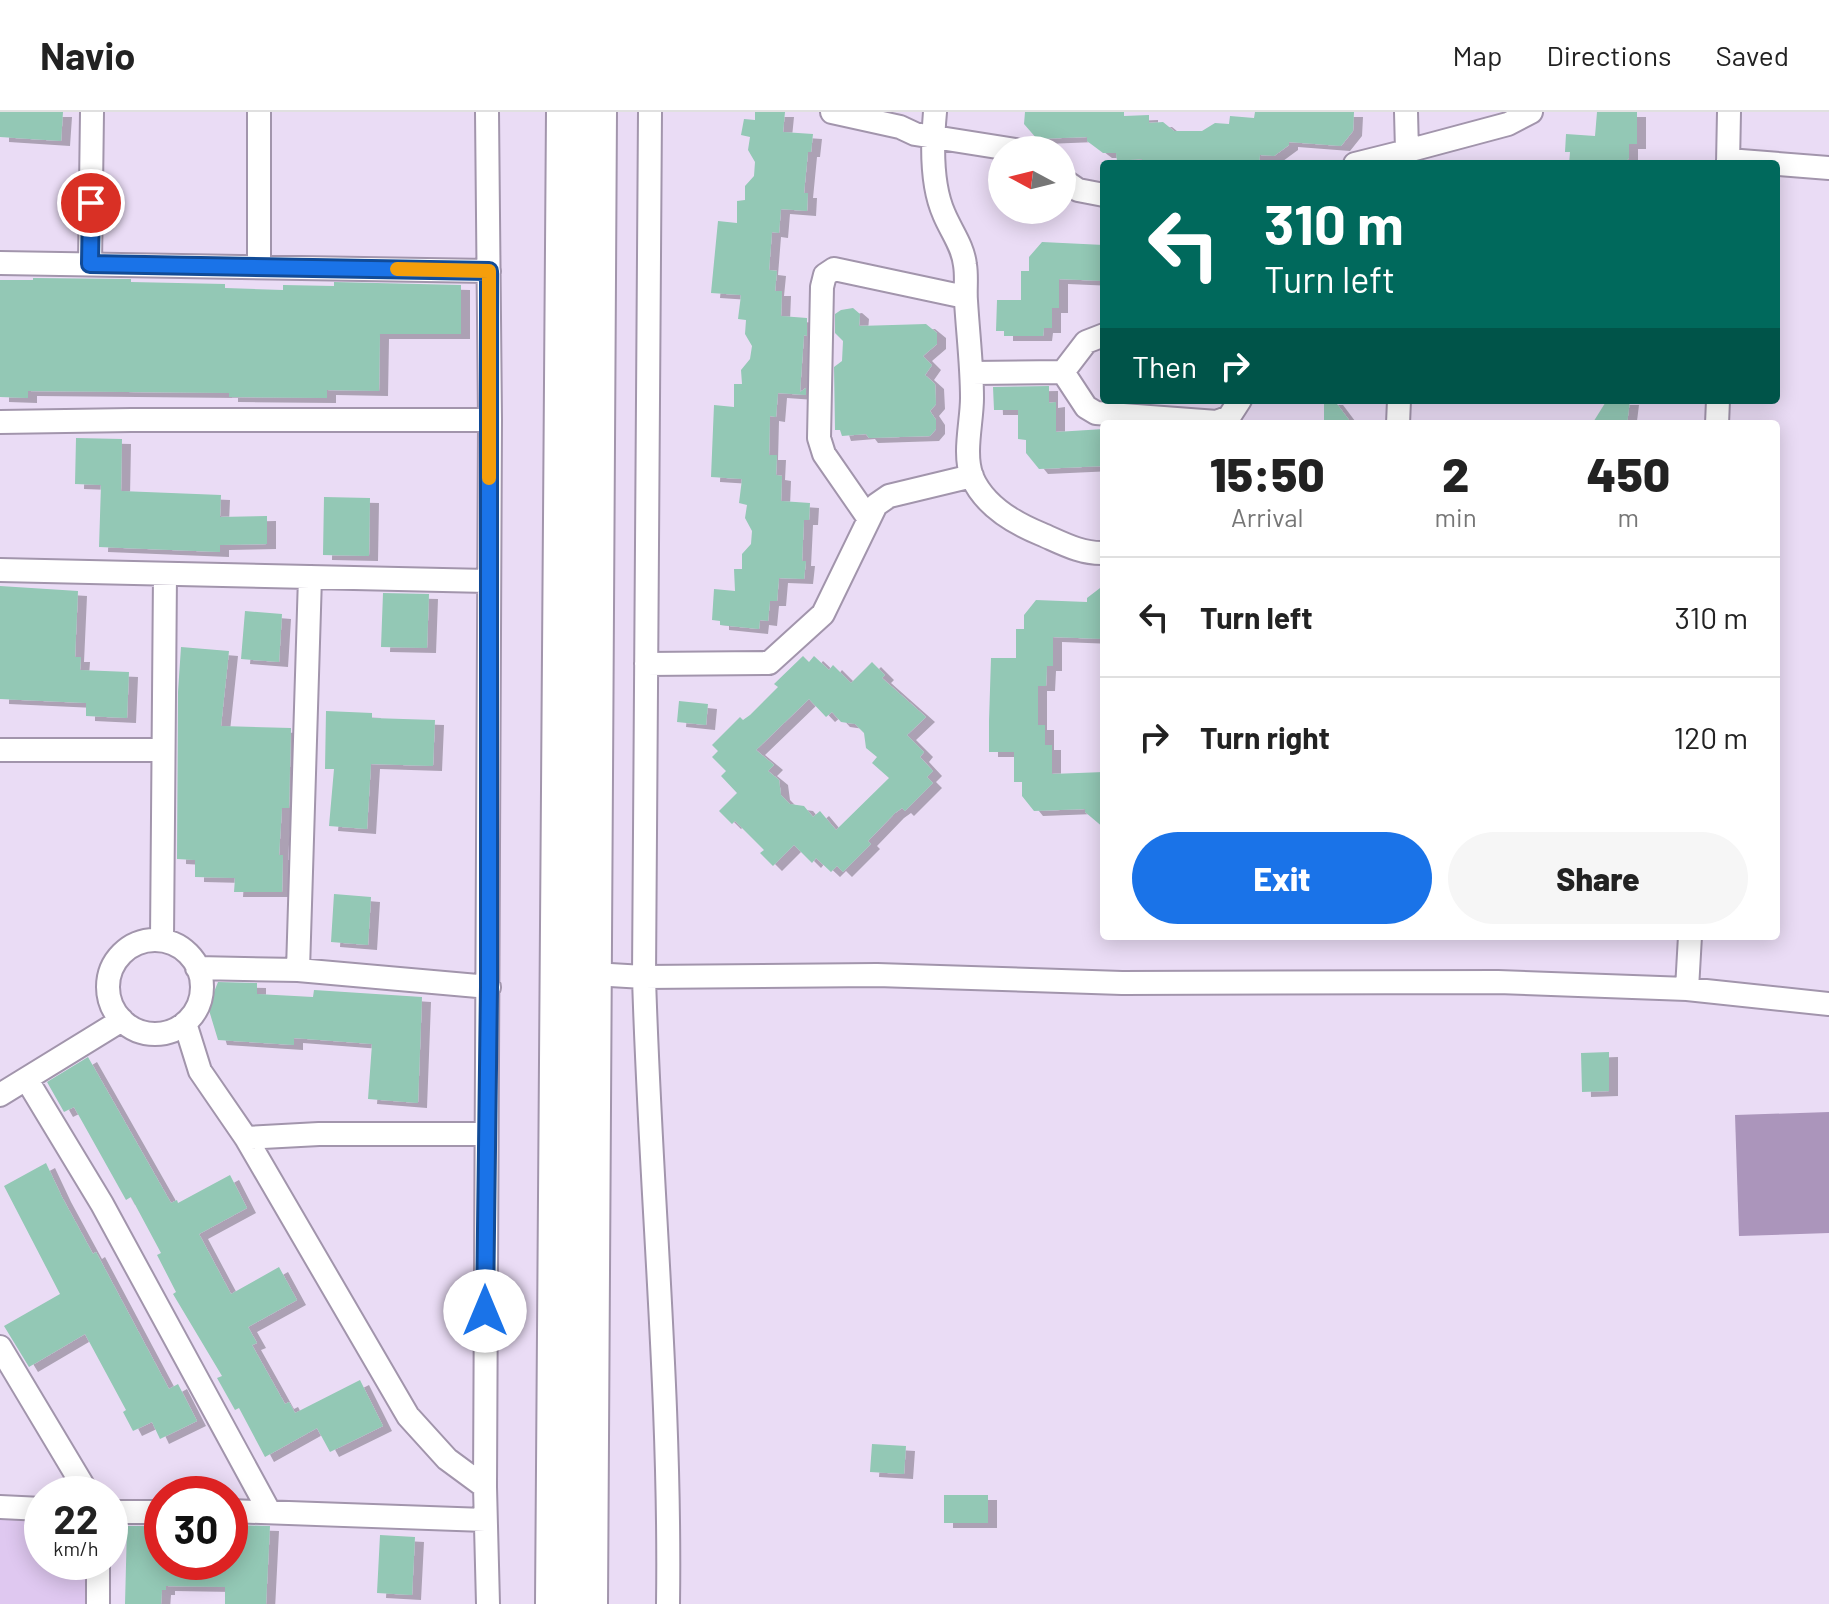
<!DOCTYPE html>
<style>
body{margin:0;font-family:Barlow,sans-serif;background:#f6f6f6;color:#222;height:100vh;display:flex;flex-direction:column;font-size:30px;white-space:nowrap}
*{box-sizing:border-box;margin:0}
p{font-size:26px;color:#767676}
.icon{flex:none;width:44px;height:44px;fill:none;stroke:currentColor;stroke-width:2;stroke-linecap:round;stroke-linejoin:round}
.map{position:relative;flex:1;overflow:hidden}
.side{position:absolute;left:1100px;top:308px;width:680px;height:520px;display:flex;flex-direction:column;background:#fff;border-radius:8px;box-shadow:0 4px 20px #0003}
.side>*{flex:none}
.top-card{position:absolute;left:1100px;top:48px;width:680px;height:244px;border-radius:8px;box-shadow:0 4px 20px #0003;background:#00695c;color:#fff;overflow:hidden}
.needle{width:52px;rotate:277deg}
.tools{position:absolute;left:988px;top:24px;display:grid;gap:16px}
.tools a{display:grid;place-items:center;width:88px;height:88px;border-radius:50%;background:#fff;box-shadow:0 4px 20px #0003;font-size:40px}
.speed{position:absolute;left:24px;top:1364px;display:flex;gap:16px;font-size:40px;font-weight:700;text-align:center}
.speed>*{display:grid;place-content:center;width:104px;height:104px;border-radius:50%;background:#fff;box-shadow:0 4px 20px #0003;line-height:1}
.speed small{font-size:20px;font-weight:400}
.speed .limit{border:12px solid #d22;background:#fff;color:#111}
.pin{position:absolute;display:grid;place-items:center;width:68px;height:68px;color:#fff;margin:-34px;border:4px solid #fff;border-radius:50%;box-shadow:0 2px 8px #0007}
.me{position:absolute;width:88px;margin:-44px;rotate:0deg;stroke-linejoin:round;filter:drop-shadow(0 0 6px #0008)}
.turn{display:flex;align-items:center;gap:28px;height:168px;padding:0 32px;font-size:36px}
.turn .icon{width:104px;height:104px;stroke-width:2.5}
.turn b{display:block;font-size:56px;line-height:68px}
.then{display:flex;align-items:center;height:76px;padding:0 32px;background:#0003;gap:16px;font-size:30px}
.eta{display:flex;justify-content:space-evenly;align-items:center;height:136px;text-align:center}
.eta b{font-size:48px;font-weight:800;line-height:56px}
.primary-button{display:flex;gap:16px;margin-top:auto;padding:16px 32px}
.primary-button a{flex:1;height:92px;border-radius:48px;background:#1a73e8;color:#fff;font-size:32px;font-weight:800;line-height:92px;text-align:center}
.primary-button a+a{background:#f6f6f6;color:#222}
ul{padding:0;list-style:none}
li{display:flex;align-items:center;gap:24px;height:120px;padding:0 32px;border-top:2px solid #e0e0e0}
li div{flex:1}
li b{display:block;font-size:30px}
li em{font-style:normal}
header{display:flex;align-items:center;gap:48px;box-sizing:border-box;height:112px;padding:0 40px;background:#fff;border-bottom:2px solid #e0e0e0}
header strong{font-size:38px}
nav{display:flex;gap:44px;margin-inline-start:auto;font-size:28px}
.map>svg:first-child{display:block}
</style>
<header>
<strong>Navio</strong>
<nav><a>Map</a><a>Directions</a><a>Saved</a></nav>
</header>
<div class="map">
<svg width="1829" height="1492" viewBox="0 0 1829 1492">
<defs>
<filter id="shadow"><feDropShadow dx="9" dy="5" stdDeviation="0" flood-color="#0004"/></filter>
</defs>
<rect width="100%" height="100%" fill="#eadcf5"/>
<path fill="#dfc8f0" d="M0,1403L42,1404V1450H93L91,1492H0Z"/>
<path fill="#ab95bb" d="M1829,1000V1121L1739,1124L1735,1003Z"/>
<path fill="#93c8b5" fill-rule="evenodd" filter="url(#shadow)" d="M0,0H63L61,29L0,25Z
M755,0H785L783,20L813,22L811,40H808L804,81H808L807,99L781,97L779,121L772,120L769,158L777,159L775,179H782L781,204L807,206V224L804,223L800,280L806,276V283L778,281L776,305L770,304L769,343H777L776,363L782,364L781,389L810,391L809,408H804L802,449H806L804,467L779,466L777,489H770L768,509L760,508L759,517L720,513V509L712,508L714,477L735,479L734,457H742V442L751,432L752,419L745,406L747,393L739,391L742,367L711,365L714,293L734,295V272H742L741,258L750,247L752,234L745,222L746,208L738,207L741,183L711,181L718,109L737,111V89L745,88V74L754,64L755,50L748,38L750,25L741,23L744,7L755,8Z
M1025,0H1124V4L1149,3V11L1163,10L1174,19H1202L1215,11L1229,12L1230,4L1254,6L1255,0H1354L1353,19L1341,34L1289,30V33L1274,44L1260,43L1259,51L1234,49V52H1142V47L1117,49L1116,41H1103L1087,29V25L1037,27L1024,12Z
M1597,0H1637V32H1629V46L1624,52H1569L1570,40H1565L1566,22L1595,24Z
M1042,130L1104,133V169L1059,167V196H1052V216H1044L1043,224H1004V219H996L997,188H1021V159H1029V145Z
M33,166L131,167V170L225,172V176L283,178V173L334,174V170L461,173V222H380L379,279L327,278V286L229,285V281L28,279V286L0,285V168H33Z
M853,196L860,202L859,214L926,212L937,221V232L923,244L932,253L925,263L935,272L936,292L930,299L936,308V317L930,324L869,326L866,322L842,324L840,318H835L834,255L842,249L843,229L835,221V202L841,198Z
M1049,274V291L1056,290V320L1104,317V354L1039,357L1026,341V328L1018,327V298H994L993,275Z
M1324,288H1334L1352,312H1327V308H1324Z
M1607,288H1630L1627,312H1592Z
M76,326L122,327L121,379L221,383L220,405L267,404V432L220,433V440L99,435L101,373L75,372Z
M324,385L370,386L369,444L323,443Z
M1104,473V527L1053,525V554H1047L1046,574H1038V613H1045V633H1052V662L1104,660V716L1085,700V697L1034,699L1022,684V670H1014V640H989V609L991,546H1016V517H1024V503L1036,488L1087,490V486Z
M0,474L78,479L75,545H81L80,558L129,560L127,606L86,604V591L0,587Z
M383,481L429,482L427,536L381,535Z
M245,499L282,502L279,550L241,547Z
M181,535L229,539L221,614L291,616L289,696H282L279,743H283L282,780H234L235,766L195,765V748L177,747L178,580Z
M803,544L809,550L814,544L829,558L833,553L851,571L872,550L885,563L882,566L926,605L907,623L924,640L920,645L933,659L927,665L933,671L905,699L902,696L895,701L868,729L871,732L843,760L837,754L831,760L816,746L812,751L794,733L773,754L760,741L764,738L735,709L732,712L719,699L737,681L721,664L726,659L712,645L718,639L712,633L740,605L743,608L750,603L778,575L774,572ZM809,587L826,605L832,600L841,610L855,612L864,621L866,636L877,645L872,651L889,666L836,718L820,699L813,705L804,694L790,692L781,683L779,668L768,659L774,653L756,638Z
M679,589L708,592L706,613L677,610Z
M326,599L372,601V606L435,608L433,654L371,652L367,717L329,714L334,657H325Z
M334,782L371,785L368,833L331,830Z
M218,870L257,871V882L313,885L314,878L422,885L418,991L368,987L372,932L294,926V933L218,928L208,895Z
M1609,940V979L1582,980L1581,941Z
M88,945L171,1091L177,1088L178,1091L230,1063L247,1096L199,1122L231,1182L279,1155L297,1188L248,1215L257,1231L252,1233L285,1292L289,1290L295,1301L360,1268L383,1314L330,1340L317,1316L265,1345L239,1296L235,1298L217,1266L222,1264L173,1182L176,1180L157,1143L161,1141L131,1085L126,1088L74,995L64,1000L47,970Z
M46,1051L62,1085L93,1142L96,1140L169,1277L178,1272L197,1309L160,1327L152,1310L133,1319L123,1300L126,1298L85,1222L29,1255L4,1214L60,1182L4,1074Z
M872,1332L906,1334L904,1362L870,1360Z
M944,1383H988V1411H944Z
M230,1413L270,1414L266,1492H225V1475L166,1474V1478H162L161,1492H125L127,1414H162V1450H230Z
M380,1423L415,1425L412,1483L377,1481Z"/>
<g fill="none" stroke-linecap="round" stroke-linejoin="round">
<defs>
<path id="minor" d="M487,0L490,308L485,1375L488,1492
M650,0L644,865C650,1074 671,1283 668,1492
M832,0L900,15L915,22L1016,38
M935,0C932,32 931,73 944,102C951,119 963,134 965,153C967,165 965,177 966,189C968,222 972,254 972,286C972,310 963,342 972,365C984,393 1014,411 1041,422C1062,431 1081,442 1104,441
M1406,0L1407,39L1508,12L1531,0
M1728,48L1829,56
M1355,52L1407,39V51
M1728,52L1729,0
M1062,67L1078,78L1104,83
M0,151L489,159
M90,152L92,0
M259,155V0
M1063,260L1086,295L1096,301L1217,310L1229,305L1240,288
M972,261L1063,260L1086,230L1104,223
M0,310L131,308H490
M1398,312L1399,288
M1717,312L1718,288
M869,407L824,342L819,326L822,175L825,163L834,157L965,185
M0,458L487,469
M646,552L769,551L823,502L876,393L889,384L972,364
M0,638H163
M162,828L165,462
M108 875a47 47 0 1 1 94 0a47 47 0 1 1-94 0Z
M197,856L298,858L489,875
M298,858L310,465
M593,862L644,865L877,863L1122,871L1498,870L1687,877L1829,892
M1687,877L1690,824
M185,911L200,959L246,1026L408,1304L447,1347L485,1375
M27,968L102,1092L269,1399
M0,983L122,908
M246,1026L319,1022H485
M0,1235L88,1382
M0,1395L42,1397
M230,1399L485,1408
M110,1400H162
M98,1492V1450"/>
<path id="trunk" d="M554,1492L565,0
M589,1492L598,0"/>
</defs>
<use href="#minor" stroke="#a295ac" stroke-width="26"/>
<use href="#trunk" stroke="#a295ac" stroke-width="40"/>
<use href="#minor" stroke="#fff" stroke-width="22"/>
<use href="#trunk" stroke="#fff" stroke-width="36"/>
</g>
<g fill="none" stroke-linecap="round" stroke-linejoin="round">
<defs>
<path id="route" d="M91,91L90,152L489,159V875L485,1199"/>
</defs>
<use href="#route" stroke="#114b97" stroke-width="20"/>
<use href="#route" stroke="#1a73e8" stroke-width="14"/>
<path stroke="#f59e0b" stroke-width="14" d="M397,157L489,159V366"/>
</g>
</svg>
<div class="tools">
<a><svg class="needle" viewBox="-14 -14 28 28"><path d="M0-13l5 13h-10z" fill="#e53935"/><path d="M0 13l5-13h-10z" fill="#767676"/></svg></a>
</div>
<div class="speed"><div>22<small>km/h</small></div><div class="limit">30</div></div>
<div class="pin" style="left:91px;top:91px;background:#d93025"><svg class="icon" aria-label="arrive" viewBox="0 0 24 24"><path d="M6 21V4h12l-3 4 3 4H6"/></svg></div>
<svg class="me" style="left:485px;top:1199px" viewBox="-20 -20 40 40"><circle r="19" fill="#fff"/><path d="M0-13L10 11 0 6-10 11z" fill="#1a73e8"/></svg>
<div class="top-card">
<div class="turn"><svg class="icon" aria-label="left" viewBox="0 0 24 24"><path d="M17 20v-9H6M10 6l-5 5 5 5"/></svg><div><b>310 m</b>Turn left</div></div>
<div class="then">Then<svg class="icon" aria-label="right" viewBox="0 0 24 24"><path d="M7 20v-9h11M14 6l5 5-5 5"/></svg></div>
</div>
<section class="side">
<div class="eta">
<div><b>15:50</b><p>Arrival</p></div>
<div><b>2</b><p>min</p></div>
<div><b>450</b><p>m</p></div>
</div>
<ul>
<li><svg class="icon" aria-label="left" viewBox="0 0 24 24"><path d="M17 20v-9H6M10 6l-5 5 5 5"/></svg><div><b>Turn left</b></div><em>310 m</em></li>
<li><svg class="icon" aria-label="right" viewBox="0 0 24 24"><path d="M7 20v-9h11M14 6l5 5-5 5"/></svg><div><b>Turn right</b></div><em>120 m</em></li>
</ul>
<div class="primary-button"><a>Exit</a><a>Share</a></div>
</section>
</div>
